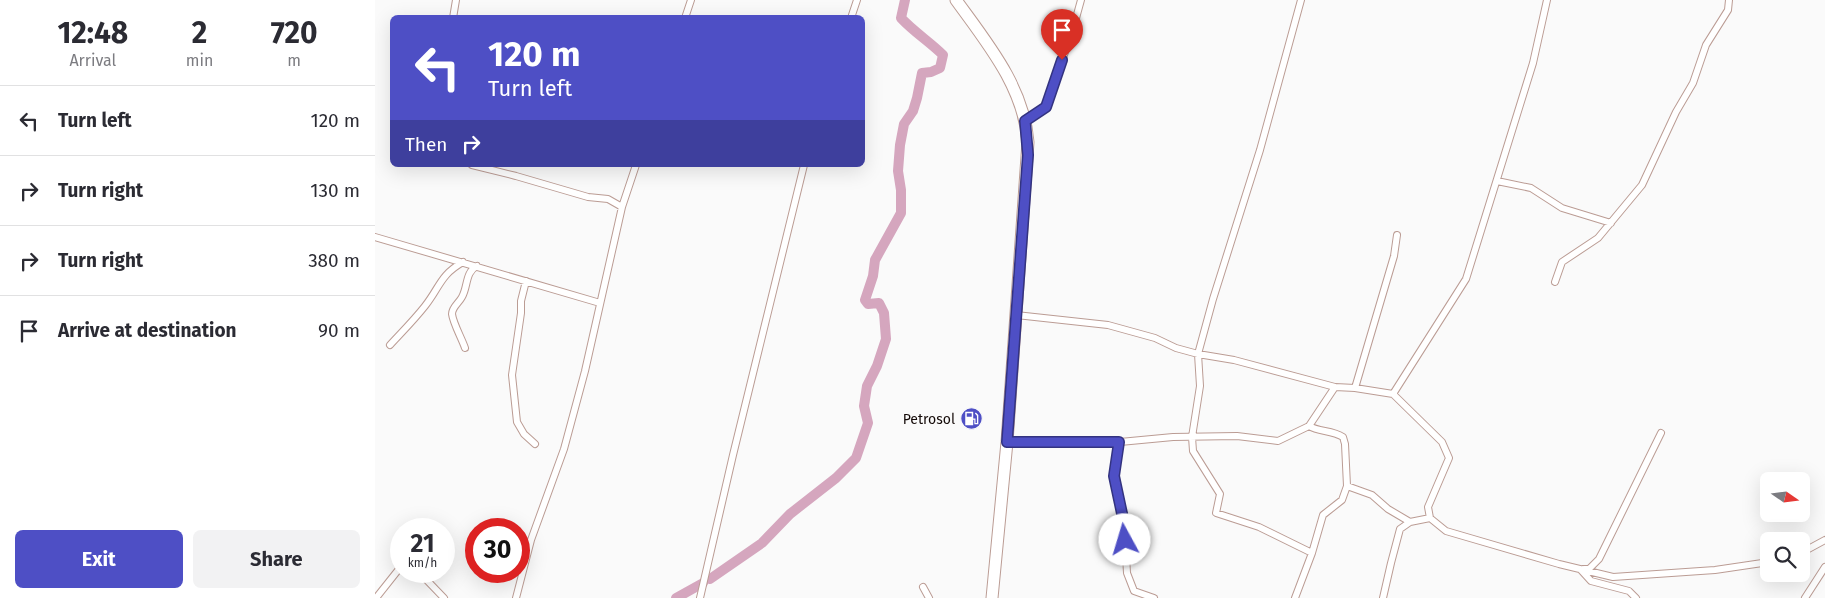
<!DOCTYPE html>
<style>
body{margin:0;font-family:"Fira Sans",sans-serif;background:#f2f2f3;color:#2b2b33;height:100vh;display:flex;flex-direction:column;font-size:19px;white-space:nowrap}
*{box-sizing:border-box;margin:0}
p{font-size:16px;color:#7c7c81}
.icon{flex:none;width:28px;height:28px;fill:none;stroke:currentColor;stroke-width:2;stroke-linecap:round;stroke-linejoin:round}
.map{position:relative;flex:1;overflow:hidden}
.side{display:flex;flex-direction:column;background:#fff;width:375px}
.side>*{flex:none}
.banner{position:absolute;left:15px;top:15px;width:475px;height:152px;border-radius:8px;box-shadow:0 5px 20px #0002;background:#4e4fc5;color:#fff;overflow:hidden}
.needle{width:32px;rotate:104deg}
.tools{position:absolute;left:1385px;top:472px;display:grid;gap:10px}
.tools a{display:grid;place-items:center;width:50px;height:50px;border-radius:8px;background:#fff;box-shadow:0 5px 20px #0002;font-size:25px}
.speed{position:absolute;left:15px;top:518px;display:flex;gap:10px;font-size:25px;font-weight:700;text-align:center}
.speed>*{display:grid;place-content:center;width:65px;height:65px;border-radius:50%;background:#fff;box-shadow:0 5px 20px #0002;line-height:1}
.speed small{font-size:12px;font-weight:400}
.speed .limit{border:8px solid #d22;background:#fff;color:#111}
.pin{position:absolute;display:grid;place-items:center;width:42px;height:42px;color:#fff;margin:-51px -21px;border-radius:50% 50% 50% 0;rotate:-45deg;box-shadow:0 0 5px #0007}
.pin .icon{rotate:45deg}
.me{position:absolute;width:55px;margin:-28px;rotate:354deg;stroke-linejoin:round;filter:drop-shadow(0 0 4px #0008)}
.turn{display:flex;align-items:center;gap:18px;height:105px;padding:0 15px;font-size:22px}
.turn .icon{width:65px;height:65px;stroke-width:2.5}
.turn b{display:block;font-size:35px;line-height:42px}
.then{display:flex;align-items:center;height:48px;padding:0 15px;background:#0003;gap:10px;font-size:19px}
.eta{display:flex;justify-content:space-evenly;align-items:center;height:85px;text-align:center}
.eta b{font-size:30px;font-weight:700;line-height:35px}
.primary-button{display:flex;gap:10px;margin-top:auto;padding:10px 15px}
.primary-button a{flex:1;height:58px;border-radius:8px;background:#4e4fc5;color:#fff;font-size:20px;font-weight:700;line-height:58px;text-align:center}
.primary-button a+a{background:#f2f2f3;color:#2b2b33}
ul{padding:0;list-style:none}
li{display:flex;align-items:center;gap:15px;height:70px;padding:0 15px;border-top:1px solid #e1e1e2}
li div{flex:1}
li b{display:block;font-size:19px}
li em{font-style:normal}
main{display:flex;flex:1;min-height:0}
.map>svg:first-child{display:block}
</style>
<main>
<section class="side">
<div class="eta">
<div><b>12:48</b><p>Arrival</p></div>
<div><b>2</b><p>min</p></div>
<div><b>720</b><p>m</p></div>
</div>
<ul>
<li><svg class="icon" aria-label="left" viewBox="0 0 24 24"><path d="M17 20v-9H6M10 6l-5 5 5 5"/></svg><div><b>Turn left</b></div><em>120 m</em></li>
<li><svg class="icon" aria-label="right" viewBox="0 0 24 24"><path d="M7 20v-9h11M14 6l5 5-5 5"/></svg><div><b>Turn right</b></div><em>130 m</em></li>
<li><svg class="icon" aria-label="right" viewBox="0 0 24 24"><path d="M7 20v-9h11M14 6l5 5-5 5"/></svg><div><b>Turn right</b></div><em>380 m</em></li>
<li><svg class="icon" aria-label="arrive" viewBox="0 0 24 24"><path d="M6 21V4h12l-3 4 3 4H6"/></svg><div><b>Arrive at destination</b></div><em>90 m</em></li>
</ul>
<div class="primary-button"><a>Exit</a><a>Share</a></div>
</section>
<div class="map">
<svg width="1450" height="598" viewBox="0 0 1450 598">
<rect width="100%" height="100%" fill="#fafafa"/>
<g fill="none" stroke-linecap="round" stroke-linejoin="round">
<path stroke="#d5a6be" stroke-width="10" d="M335,579L387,543L415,514L461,478L481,458L493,423L489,406L492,386L502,366L511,339L509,313L504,303L493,304L490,300L498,276L500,260L526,213V190L523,171L525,145L529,124L538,111L542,98L547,73L556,72L565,68L568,55C555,42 539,32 526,18L530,0
M301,598L328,583"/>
<defs>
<path id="street" d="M926,0L885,150L838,299L823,354L825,386L817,437L818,451L845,494L841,513L884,527L937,553
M78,18L81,0
M310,18L316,0
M476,18L482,0
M650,121L671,107L698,29L706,0
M97,165L141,176L213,197L233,199L247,207
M1122,181L1156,188L1187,208L1236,223
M0,237L225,303
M151,281L146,301V313L137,375L142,422L149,434L160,444
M1180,282L1187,262L1223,238L1267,185L1301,112L1318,83L1331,45L1353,10L1354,0
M641,315L733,325L780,338L801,348L823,354L859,360L960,387
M15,345C27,332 39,320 50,306C65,287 65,275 88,262
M90,348C87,339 78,323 77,314C77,307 84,303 87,297C93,287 90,272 102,266
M980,388L1019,256L1022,235
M1018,394L1091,279L1158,63L1172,0
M632,442H745L798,437L862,436L903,441L934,426L960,387L980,388L1018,394L1067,442L1074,458L1053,507L1055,518L1071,531L1184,564L1238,577L1340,570L1394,562
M745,442L739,476L749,523L752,573L759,591L779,598
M972,486L997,495L1013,509L1035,522L1055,518
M1426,553L1450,540
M1209,569H1214L1224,559L1286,433
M1206,570L1216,581L1254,591L1261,598
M43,571L69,598
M548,587L554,598
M1,598L24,569L26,567
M141,598L156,540L189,449L210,371L247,207L261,165
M325,598L358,455L429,165
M920,598L937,553L948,515L967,500L972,486L970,444L968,437C957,430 944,432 934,426
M1008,598L1016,563L1025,529L1035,522
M1430,598L1450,567"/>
<path id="highway" d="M581,0C612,43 649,87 653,142L632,442L617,598"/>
</defs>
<use href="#street" stroke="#bb9c94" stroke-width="8"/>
<use href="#highway" stroke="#bb9c94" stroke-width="13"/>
<use href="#street" stroke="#fff" stroke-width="6"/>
<use href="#highway" stroke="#fff" stroke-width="11"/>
</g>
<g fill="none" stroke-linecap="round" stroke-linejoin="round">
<defs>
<path id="route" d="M687,60L671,107L650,121L653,155L632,442H744L739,476L749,523L750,540"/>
</defs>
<use href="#route" stroke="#333380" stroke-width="12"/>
<use href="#route" stroke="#4e4fc5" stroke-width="9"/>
</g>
<defs>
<symbol id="fuel-disc" viewBox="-11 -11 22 22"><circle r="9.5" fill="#4e4fc5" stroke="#fafafa"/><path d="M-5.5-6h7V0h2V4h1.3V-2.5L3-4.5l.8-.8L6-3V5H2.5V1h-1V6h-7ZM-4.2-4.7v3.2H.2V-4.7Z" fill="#fff"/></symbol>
</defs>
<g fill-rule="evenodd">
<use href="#fuel-disc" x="584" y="406" width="25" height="25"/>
</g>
<g text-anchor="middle" stroke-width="4" stroke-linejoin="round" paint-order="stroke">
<g font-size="14" fill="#130907" stroke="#fafafa" text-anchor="end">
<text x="580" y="424">Petrosol</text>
</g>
</g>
</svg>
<div class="tools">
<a><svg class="needle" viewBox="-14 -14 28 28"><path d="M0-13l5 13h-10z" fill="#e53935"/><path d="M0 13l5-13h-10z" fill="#7c7c81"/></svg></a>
<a><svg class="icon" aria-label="search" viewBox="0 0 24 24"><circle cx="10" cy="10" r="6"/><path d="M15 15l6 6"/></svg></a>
</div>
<div class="speed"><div>21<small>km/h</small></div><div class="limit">30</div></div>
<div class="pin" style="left:687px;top:60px;background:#d93025"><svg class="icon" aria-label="arrive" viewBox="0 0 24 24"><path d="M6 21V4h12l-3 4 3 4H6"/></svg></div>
<svg class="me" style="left:750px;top:540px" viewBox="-20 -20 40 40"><circle r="19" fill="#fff"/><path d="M0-13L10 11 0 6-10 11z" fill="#4e4fc5"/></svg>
<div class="banner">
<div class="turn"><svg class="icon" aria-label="left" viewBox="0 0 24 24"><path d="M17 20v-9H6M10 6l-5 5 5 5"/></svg><div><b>120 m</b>Turn left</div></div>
<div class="then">Then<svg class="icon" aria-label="right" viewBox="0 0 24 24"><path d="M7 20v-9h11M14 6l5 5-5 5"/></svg></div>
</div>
</div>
</main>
